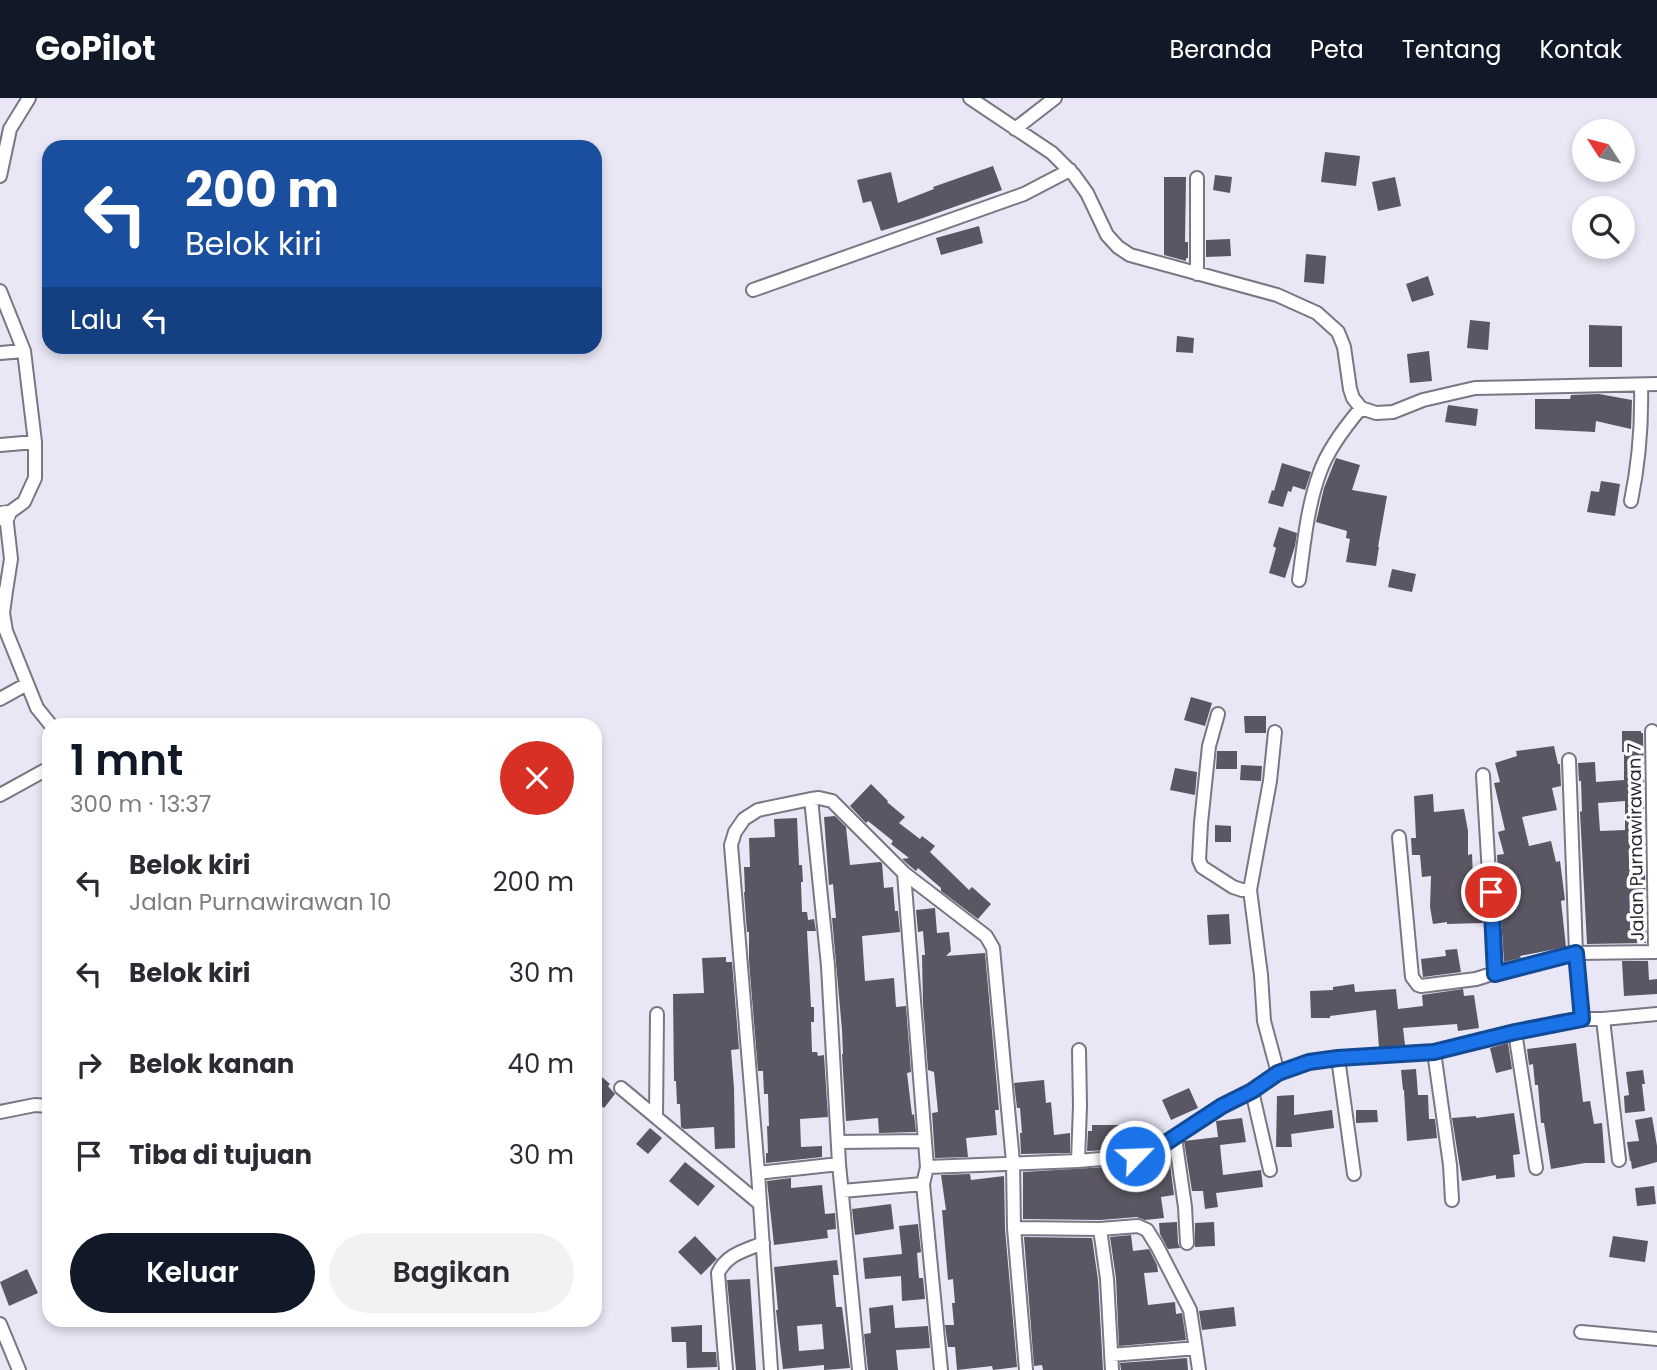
<!DOCTYPE html>
<html lang="id">
<meta charset="utf-8">
<style>
body{margin:0;font-family:Poppins,sans-serif;background:#f2f2f3;color:#2b2b33;height:100vh;display:flex;flex-direction:column;font-size:26px;white-space:nowrap}
*{box-sizing:border-box;margin:0}
p{font-size:23px;color:#7c7c81}
.icon{flex:none;width:38px;height:38px;fill:none;stroke:currentColor;stroke-width:2;stroke-linecap:round;stroke-linejoin:round}
.map{position:relative;flex:1;overflow:hidden}
.side{position:absolute;left:42px;top:620px;width:560px;height:609px;display:flex;flex-direction:column;background:#fff;border-radius:21px;box-shadow:0 4px 10px #0003}
.side>*{flex:none}
.top-card{position:absolute;left:42px;top:42px;width:560px;height:214px;border-radius:21px;box-shadow:0 4px 10px #0003;background:#1a4fa0;color:#fff;overflow:hidden}
.needle{width:46px;rotate:306deg}
.fabs{position:absolute;left:1572px;top:21px;display:grid;gap:14px}
.fabs a{display:grid;place-items:center;width:63px;height:63px;border-radius:50%;background:#fff;box-shadow:0 4px 10px #0003;font-size:35px}
.pin{position:absolute;display:grid;place-items:center;width:60px;height:60px;color:#fff;margin:-30px;border:4px solid #fff;border-radius:50%;box-shadow:0 2px 7px #0007}
.me{position:absolute;width:77px;margin:-38px;rotate:66deg;stroke-linejoin:round;filter:drop-shadow(0 0 5px #0008)}
.turn{display:flex;align-items:center;gap:24px;height:147px;padding:0 28px;font-size:32px}
.turn .icon{width:91px;height:91px;stroke-width:2.5}
.turn b{display:block;font-size:49px;line-height:60px}
.then{display:flex;align-items:center;height:66px;padding:0 28px;background:#0003;gap:14px;font-size:26px}
.round{display:grid;place-items:center;flex:none;width:74px;height:74px;border-radius:37px;background:#f2f2f3}
.summary{display:flex;align-items:center;justify-content:space-between;height:119px;padding:0 28px}
h1{font-size:42px;font-weight:600;line-height:52px;color:#111827}
.action{display:flex;gap:14px;margin-top:auto;padding:14px 28px}
.action a{flex:1;height:80px;border-radius:42px;background:#111827;color:#fff;font-size:28px;font-weight:600;line-height:80px;text-align:center}
.action a+a{background:#f2f2f3;color:#2b2b33}
ul{padding:0;list-style:none}
li{display:flex;align-items:center;gap:21px;height:91px;padding:0 28px}
li div{flex:1}
li b{display:block;font-size:26px}
li em{font-style:normal}
header{display:flex;align-items:center;gap:42px;box-sizing:border-box;height:98px;padding:0 35px;background:#111827;color:#fff}
header strong{font-size:33px}
nav{display:flex;gap:38px;margin-inline-start:auto;font-size:24px}
.map>svg:first-child{display:block}
</style>
<header>
<strong>GoPilot</strong>
<nav><a>Beranda</a><a>Peta</a><a>Tentang</a><a>Kontak</a></nav>
</header>
<div class="map">
<svg width="1657" height="1272" viewBox="0 0 1657 1272">
<rect width="100%" height="100%" fill="#e9e6f5"/>
<path fill="#5a5663" fill-rule="evenodd" d="M1325,54L1360,58L1356,88L1321,84Z
M993,68L1002,92L920,121L881,133L871,103L863,105L857,82L891,74L898,105L934,91L933,89Z
M1215,77L1232,79L1230,95L1213,92Z
M1164,79H1186L1185,144H1188V160H1186V163L1164,157Z
M1395,79L1401,108L1378,113L1372,84Z
M979,128L983,145L941,157L936,140Z
M1230,141L1231,158L1206,159V142Z
M1306,156L1326,158L1324,186L1304,184Z
M1428,178L1434,197L1412,204L1406,186Z
M1470,222L1490,224L1488,252L1467,250Z
M1589,227L1622,228V269H1589Z
M1177,238L1194,240L1193,255L1176,254Z
M1429,253L1432,283L1410,285L1407,256Z
M1599,296L1632,302L1631,331L1596,323L1595,334L1535,331V301H1570L1571,297Z
M1448,307L1478,311L1476,328L1445,324Z
M1336,360L1360,367L1352,392L1387,398L1378,449H1379L1376,468L1346,464L1350,441L1346,440L1347,433L1316,424L1324,390Z
M1282,365L1311,374L1305,392L1293,388L1291,394L1288,393L1283,409L1268,405L1272,392L1274,393Z
M1601,383L1620,386L1615,418L1587,414L1591,393L1599,394Z
M1279,429L1297,435L1295,448L1285,480L1269,475L1276,450L1273,448Z
M1392,471L1416,476L1412,494L1388,489Z
M1191,599L1212,605L1205,628L1184,622Z
M1244,618H1266V635H1245Z
M1622,633H1641V635H1643L1646,845L1587,846L1580,714L1582,713L1581,683H1579L1578,665L1595,664L1596,684L1624,682V654H1622ZM1625,703V732L1600,733L1598,705Z
M1554,648L1558,666H1560L1561,688L1552,690L1557,712L1522,719L1529,748L1551,743L1556,764L1560,763L1565,802L1561,803L1566,849L1520,858L1521,860L1504,864L1497,757L1504,756L1498,734L1505,732L1494,685L1500,684L1495,665L1517,658L1516,653Z
M1217,653H1237V671H1216Z
M1241,667L1262,668L1261,683L1240,682Z
M1175,670L1197,674L1195,697L1170,692Z
M871,686L888,703L887,704L905,719L899,725L920,741L922,738L935,748L930,754L969,792L972,789L991,806L978,821L941,793V790L918,770L916,773L910,768L902,761L909,760L891,746L893,743L868,723L866,725L850,708Z
M1433,696L1434,714L1464,711L1468,733V757L1472,756L1473,780H1480L1483,825L1447,826V824L1433,826L1430,809L1431,778L1422,779L1420,757H1412L1411,740H1416L1414,698Z
M835,718L846,729L850,767L880,764L882,765L884,790L893,789L895,813H898L900,834L862,838L865,883L894,880L896,909L906,908L911,974L907,975L912,1017L914,1016L916,1034L879,1035L878,1020L846,1023L842,956H843L842,932L832,820H836L833,786L829,787L824,719Z
M797,720L799,767H802L803,784H801L802,814H807L808,822L814,821L816,833H807L811,909H814V924H811L812,954H817L818,958L824,957L828,1019L800,1021L801,1049L822,1048V1059L766,1065V1055H768L767,1028H769L768,996H764L763,973H758L749,863V834H747L744,794H745L744,769H750L749,740L775,739L774,721Z
M1215,727L1231,728V744H1215Z
M935,810L937,835L949,834L951,853L946,858L985,855L999,1012H995L997,1037L966,1040L968,1059L935,1060L932,1015L938,1014L934,974L928,972L923,906L922,857H925L923,833L918,834L916,812Z
M1229,816L1231,846L1209,847L1207,817Z
M1457,851L1461,874L1423,879L1421,861L1446,858L1445,852Z
M726,859V864H732L739,951L731,952L734,990L735,1050L715,1051L714,1029L684,1031L681,1029L680,1006H677L676,983H674L673,896L704,895L702,860Z
M1622,863H1648L1649,882L1657,881V896L1624,898Z
M1354,886L1355,894L1396,891L1398,911L1423,908L1422,897L1463,891L1464,898L1474,897L1479,930L1458,933L1457,926L1403,930L1405,947L1379,949L1376,912L1330,918V920H1311L1310,893L1333,892V889Z
M1508,945L1512,971L1496,975L1490,950Z
M1576,945L1583,1004L1590,1003L1594,1026L1602,1025L1605,1065H1585L1551,1071L1544,1025H1541L1538,987H1535L1533,966L1529,967L1527,951Z
M1416,971L1418,997H1428L1429,1021H1435L1437,1040L1407,1043L1404,992H1403L1401,972Z
M1643,972L1645,986H1642L1645,1013L1625,1015L1624,998L1629,997L1626,974Z
M595,973L610,986L608,988L615,996L604,1010L596,1003L595,1004Z
M1044,982L1046,1005L1051,1004L1054,1037L1070,1035V1055L1021,1056L1020,1035H1022L1020,1010H1017L1014,985Z
M1189,990L1198,1010L1171,1022L1162,1002Z
M1294,997V1017L1332,1012L1334,1030L1291,1036L1292,1049H1276L1277,998Z
M1356,1012H1377L1378,1024L1356,1025Z
M1514,1015L1520,1056L1513,1057L1515,1079L1496,1081V1077L1462,1083L1452,1020L1476,1018V1020Z
M1652,1019L1657,1048V1064L1632,1071L1631,1063H1630L1627,1044L1639,1043L1635,1022Z
M1242,1020L1246,1044L1220,1047L1223,1077L1261,1072L1263,1089L1216,1095L1218,1109L1205,1111L1203,1093H1192L1184,1043L1218,1039L1216,1023Z
M1092,1027H1124V1044L1108,1052L1087,1053L1088,1033H1092Z
M650,1030L662,1040L648,1056L636,1046Z
M685,1064L715,1088L698,1108L669,1083Z
M1170,1066L1174,1097L1161,1099L1164,1120L1145,1122L1137,1119L1100,1122L1023,1121V1074L1123,1068V1069H1127L1128,1074Z
M970,1076L971,1082L1004,1078L1005,1131L1017,1269L993,1272L992,1268L957,1272L955,1249H948L945,1227H954L952,1205H955L953,1181L948,1182L942,1112H946L941,1077Z
M791,1080V1090L822,1087L825,1116L835,1115L836,1131L827,1132L828,1140L774,1147L767,1083Z
M1654,1088L1656,1106L1637,1108L1635,1090Z
M891,1106L894,1131L855,1137L852,1111Z
M1177,1124L1178,1145L1180,1150L1168,1151L1160,1136L1159,1125Z
M1214,1124L1215,1148L1195,1149V1125Z
M918,1126L921,1154L917,1155L919,1180H923L925,1201L902,1203L901,1178L865,1181L863,1160L902,1156L899,1128Z
M1131,1137L1133,1153L1149,1151L1157,1167L1158,1174L1144,1175L1148,1207L1175,1204L1176,1216L1182,1215L1186,1242L1119,1248L1116,1180L1110,1139Z
M695,1138L717,1161L701,1177L678,1154Z
M1613,1138L1648,1143L1645,1164L1609,1159Z
M1024,1139L1092,1140L1098,1182L1103,1272H1043L1042,1267L1034,1268Z
M837,1162L839,1177H833L836,1209H842L850,1270L824,1272V1267L783,1271L776,1212H778L774,1169ZM822,1226L824,1251L799,1253L797,1228Z
M27,1171L38,1195L9,1208L0,1184Z
M750,1181L756,1272H736L727,1182Z
M893,1207L895,1230L928,1228L930,1250L896,1252L898,1272H868L864,1236L871,1235L869,1210Z
M1234,1209L1236,1228L1202,1232L1199,1213Z
M702,1227V1254H716L717,1269L687,1270L686,1244H672L671,1229Z
M1187,1260L1188,1272H1121L1120,1265Z"/>
<g fill="none" stroke-linecap="round" stroke-linejoin="round">
<defs>
<path id="street" d="M970,0L1052,55L1074,77L1087,95L1107,137L1118,149L1130,157L1277,197L1317,215L1338,234L1344,249L1350,291L1353,300L1361,310L1376,315L1393,314L1423,302L1475,290L1657,286
M1015,31L1055,0
M0,78L10,31L29,0
M1197,176V80
M753,192L1024,96L1070,72
M0,193L24,253L35,344V380L24,404L6,417L11,461L6,493L0,496
M0,255L24,253
M0,347L35,344
M1631,403C1639,364 1642,326 1641,287
M1299,482C1304,446 1307,409 1320,374C1328,351 1345,329 1361,310
M6,493L3,515L6,533L37,610L50,626
M0,601L27,586
M1218,616L1209,648L1201,725L1199,762L1202,769L1233,789L1242,792H1250L1261,877L1264,923L1278,975
M1652,633L1655,854L1657,853
M1569,662L1576,855L1582,921
M1483,677L1495,875L1576,855L1655,854
M0,697L49,670
M811,701L828,868L839,1066L859,1272
M1399,739L1412,879L1418,887L1421,888L1476,881L1495,875
M904,775L927,1069L923,1086L941,1272
M1250,792L1270,683L1275,634
M1603,921L1619,1062
M1515,934L1536,1070
M1434,954L1450,1067L1452,1102
M1338,960L1354,1076
M621,990L759,1105
M1252,993L1270,1072
M0,1014L35,1007L49,1008
M656,1019L657,916
M1175,1039L1185,1109L1187,1145
M838,1044L924,1043
M1078,1063L1080,1008L1079,952
M927,1069L1078,1063L1135,1058L1161,1048L1222,1008L1252,993L1278,975L1309,964L1338,960L1434,954L1560,924L1582,921H1603L1657,916
M758,1075L839,1066
M842,1093L923,1086
M1014,1130L1100,1131L1107,1181L1112,1272
M1100,1131L1138,1128L1147,1132L1157,1148L1190,1212L1196,1251H1185L1111,1257
M0,1226L19,1272
M1581,1234L1657,1241
M1196,1251L1199,1272
M726,1272L718,1175C727,1156 744,1153 763,1145
M771,1272L758,1075L731,747L735,734L744,721L758,712L811,701L819,700L832,703L904,775L986,838L993,850L1013,1064L1014,1130L1026,1272"/>
<path id="secondary" d="M0,418L6,417"/>
</defs>
<use href="#street" stroke="#7a7684" stroke-width="16"/>
<use href="#secondary" stroke="#7a7684" stroke-width="21"/>
<use href="#street" stroke="#fff" stroke-width="12"/>
<use href="#secondary" stroke="#fff" stroke-width="18"/>
</g>
<g fill="none" stroke-linecap="round" stroke-linejoin="round">
<defs>
<path id="route" d="M1135,1058L1161,1048L1222,1008L1252,993L1278,975L1309,964L1338,960L1434,954L1515,934L1582,921L1576,855L1495,876L1491,794"/>
</defs>
<use href="#route" stroke="#114b97" stroke-width="18"/>
<use href="#route" stroke="#1a73e8" stroke-width="12"/>
</g>
<g text-anchor="middle" stroke-width="7" stroke-linejoin="round" paint-order="stroke">
<g font-size="18" fill="#29282e" stroke="#fff">
<text transform="translate(1636 744) rotate(-91)" y="6">Jalan Purnawirawan 7</text>
</g>
</g>
</svg>
<div class="fabs">
<a><svg class="needle" viewBox="-14 -14 28 28"><path d="M0-13l5 13h-10z" fill="#e53935"/><path d="M0 13l5-13h-10z" fill="#7c7c81"/></svg></a>
<a><svg class="icon" aria-label="search" viewBox="0 0 24 24"><circle cx="10" cy="10" r="6"/><path d="M15 15l6 6"/></svg></a>
</div>
<div class="pin" style="left:1491px;top:794px;background:#d93025"><svg class="icon" aria-label="arrive" viewBox="0 0 24 24"><path d="M6 21V4h12l-3 4 3 4H6"/></svg></div>
<svg class="me" style="left:1135px;top:1058px" viewBox="-20 -20 40 40"><circle r="17" fill="#1a73e8" stroke="#fff" stroke-width="3"/><path d="M0-11L8 9 0 5-8 9z" fill="#fff"/></svg>
<div class="top-card">
<div class="turn"><svg class="icon" aria-label="left" viewBox="0 0 24 24"><path d="M17 20v-9H6M10 6l-5 5 5 5"/></svg><div><b>200 m</b>Belok kiri</div></div>
<div class="then">Lalu<svg class="icon" aria-label="left" viewBox="0 0 24 24"><path d="M17 20v-9H6M10 6l-5 5 5 5"/></svg></div>
</div>
<section class="side">
<div class="summary"><div><h1>1 mnt</h1><p>300 m · 13:37</p></div><a class="round" style="background:#d93025;color:#fff"><svg class="icon" aria-label="close" viewBox="0 0 24 24"><path d="M6 6l12 12M18 6L6 18"/></svg></a></div>
<ul>
<li><svg class="icon" aria-label="left" viewBox="0 0 24 24"><path d="M17 20v-9H6M10 6l-5 5 5 5"/></svg><div><b>Belok kiri</b><p>Jalan Purnawirawan 10</p></div><em>200 m</em></li>
<li><svg class="icon" aria-label="left" viewBox="0 0 24 24"><path d="M17 20v-9H6M10 6l-5 5 5 5"/></svg><div><b>Belok kiri</b></div><em>30 m</em></li>
<li><svg class="icon" aria-label="right" viewBox="0 0 24 24"><path d="M7 20v-9h11M14 6l5 5-5 5"/></svg><div><b>Belok kanan</b></div><em>40 m</em></li>
<li><svg class="icon" aria-label="arrive" viewBox="0 0 24 24"><path d="M6 21V4h12l-3 4 3 4H6"/></svg><div><b>Tiba di tujuan</b></div><em>30 m</em></li>
</ul>
<div class="action"><a>Keluar</a><a>Bagikan</a></div>
</section>
</div>
